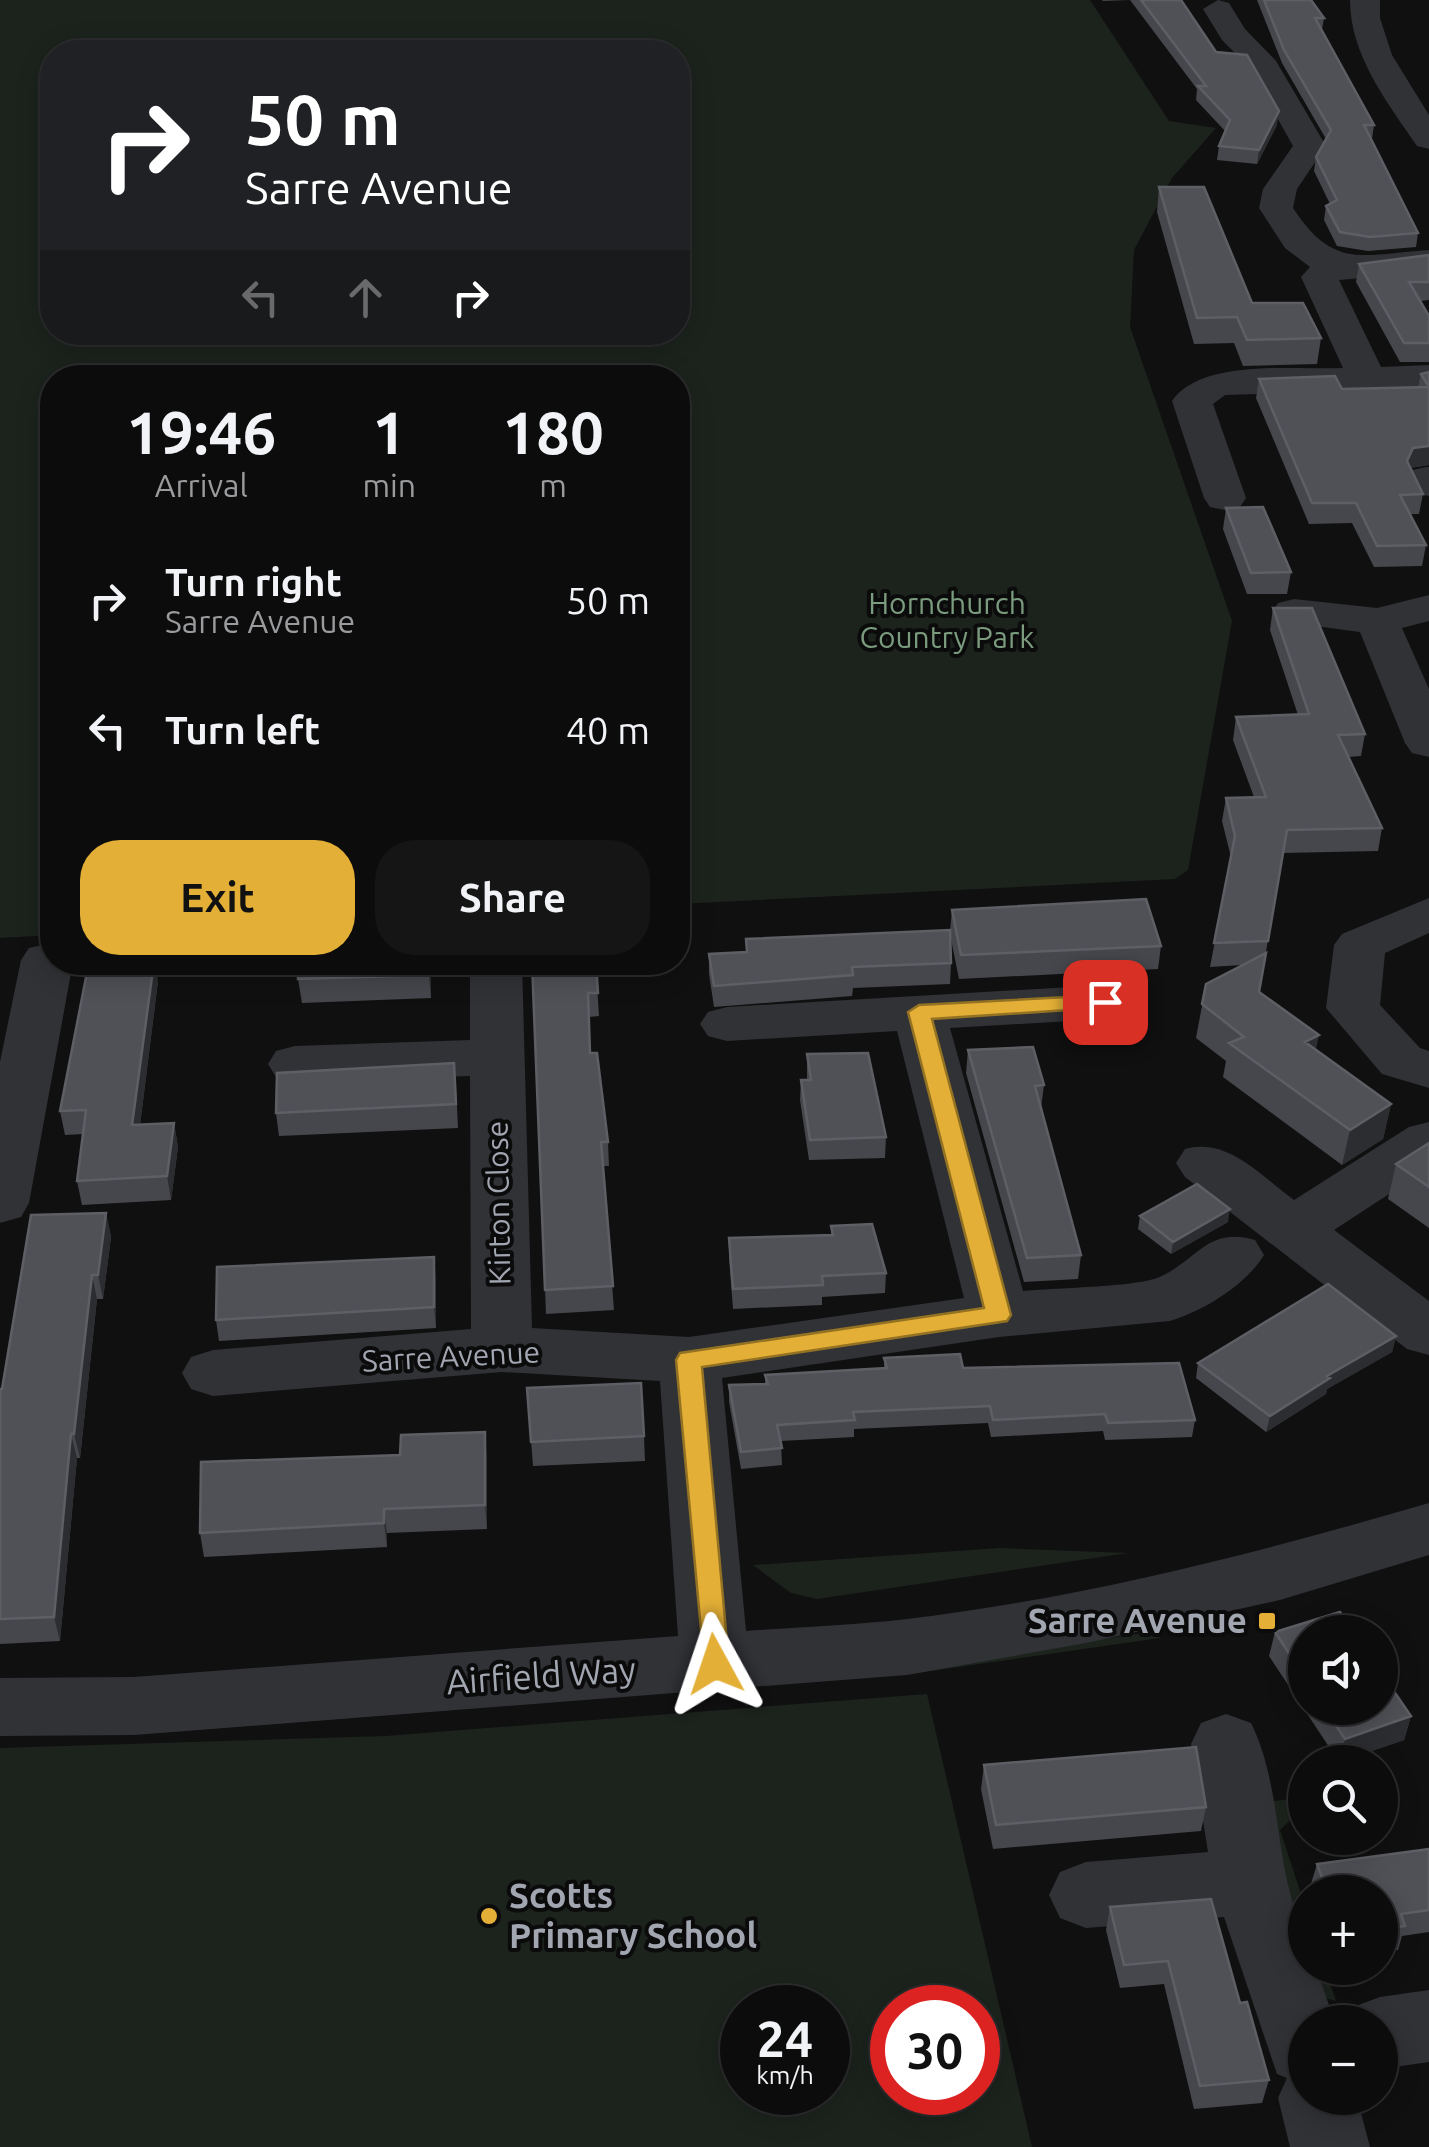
<!DOCTYPE html>
<meta charset="utf-8">
<style>
body{margin:0;font-family:Ubuntu,sans-serif;background:#151516;color:#f1f3f6;height:100vh;display:flex;flex-direction:column;font-size:38px;white-space:nowrap}
*{box-sizing:border-box;margin:0}
p{font-size:32px;color:#9a9b9d}
.icon{flex:none;width:55px;height:55px;fill:none;stroke:currentColor;stroke-width:2;stroke-linecap:round;stroke-linejoin:round}
.map{position:relative;flex:1;overflow:hidden}
.side{position:absolute;left:40px;top:365px;width:650px;height:610px;display:flex;flex-direction:column;background:#0c0c0d;border-radius:40px;box-shadow:0 5px 25px #0003,0 0 0 2px #2c2c2e}
.side>*{flex:none}
.hud{position:absolute;left:40px;top:40px;width:650px;height:305px;border-radius:40px;box-shadow:0 5px 25px #0003,0 0 0 2px #2c2c2e;background:#202124;color:#fff;overflow:hidden}
.tools{position:absolute;left:1288px;top:1615px;display:grid;gap:20px}
.tools a{display:grid;place-items:center;width:110px;height:110px;border-radius:50%;background:#0c0c0d;box-shadow:0 5px 25px #0003,0 0 0 2px #2c2c2e;font-size:50px}
.speed{position:absolute;left:720px;top:1985px;display:flex;gap:20px;font-size:50px;font-weight:700;text-align:center}
.speed>*{display:grid;place-content:center;width:130px;height:130px;border-radius:50%;background:#0c0c0d;box-shadow:0 5px 25px #0003,0 0 0 2px #2c2c2e;line-height:1}
.speed small{font-size:25px;font-weight:400}
.speed .limit{border:15px solid #d22;background:#fff;color:#111}
.pin{position:absolute;display:grid;place-items:center;width:85px;height:85px;color:#fff;margin:-42px;border-radius:20px;box-shadow:0 5px 15px #0006}
.me{position:absolute;width:110px;margin:-55px;rotate:355deg;stroke-linejoin:round;filter:drop-shadow(0 0 8px #0008)}
.turn{display:flex;align-items:center;gap:35px;height:210px;padding:0 40px;font-size:45px}
.turn .icon{width:130px;height:130px;stroke-width:2.5}
.turn b{display:block;font-size:70px;line-height:85px}
.lanes{display:flex;align-items:center;height:95px;padding:0 40px;background:#0003;justify-content:center;gap:50px;direction:ltr}
.lanes .off{opacity:.35}
.eta{display:flex;justify-content:space-evenly;align-items:center;height:170px;text-align:center}
.eta b{font-size:60px;font-weight:600;line-height:70px}
.button{display:flex;gap:20px;margin-top:auto;padding:20px 40px}
.button a{flex:1;height:115px;border-radius:40px;background:#e3af36;color:#111;font-size:40px;font-weight:600;line-height:115px;text-align:center}
.button a+a{background:#151516;color:#f1f3f6}
ul{padding:0;list-style:none}
li{display:flex;align-items:center;gap:30px;height:130px;padding:0 40px}
li div{flex:1}
li b{display:block;font-size:38px}
li em{font-style:normal}
.map>svg:first-child{display:block}
</style>
<div class="map">
<svg width="1429" height="2147" viewBox="0 0 1429 2147">
<rect width="100%" height="100%" fill="#101011"/>
<path fill="#1c231d" fill-rule="evenodd" d="M0,0H1090L1169,121L1216,128L1172,178L1134,250L1130,327L1232,621L1188,870L1175,879L678,904V378H52V935L0,938ZM52,52H678V332H52Z
M1000,1548L1128,1553L817,1599L791,1593L753,1565Z
M1158,1631L1160,1638L917,1673L146,1734L914,1666Z
M927,1694L1032,2147H0V1748L386,1736ZM742,2008H828V2092H742ZM892,2008H978V2092H892Z
M1294,1799L1298,1813L1280,1830L1305,1906V1968H1325L1336,2001L1322,1997L1305,1977L1262,1811L1274,1801Z"/>
<g fill="none" stroke-linecap="round" stroke-linejoin="round">
<path fill="#313236" fill-rule="evenodd" d="M1218,0L1229,3L1245,29L1276,61L1326,146L1297,189L1293,208C1334,271 1363,254 1429,250V272L1339,280L1381,367L1429,365V389L1225,395L1213,404L1246,498L1240,507L1225,510L1210,507L1204,498L1172,401C1202,358 1295,370 1343,368L1301,277L1310,267L1285,248L1259,208L1263,189L1293,146L1248,66L1222,40L1203,9Z
M1350,0H1380V18L1392,55L1429,115V149L1417,146C1387,102 1350,55 1350,0Z
M1426,467H1429V496L1415,493L1406,479L1412,470Z
M1429,595V621L1402,628L1429,689V757L1412,753L1405,743L1360,632L1278,621L1272,612L1278,603L1294,599L1377,608Z
M1429,898V933L1385,953L1380,1005L1420,1048L1429,1051V1088L1382,1074L1326,1008L1334,945L1342,934Z
M47,944L52,945V962H73L29,1203L21,1217L0,1223V1062L21,960L29,948Z
M470,962H522L532,1328L689,1337L964,1298L897,1031L727,1041L708,1036L700,1024L708,1012L727,1007L1105,985L1124,990L1132,1002L1124,1014L1105,1019L950,1028L1023,1291C1052,1288 1134,1287 1157,1278C1197,1262 1206,1226 1255,1240L1264,1255C1246,1285 1203,1311 1170,1321L999,1337L722,1378L746,1631C800,1627 854,1625 907,1619C1083,1598 1258,1553 1429,1503V1555L1280,1600L1086,1643L907,1675L134,1735L0,1736V1678L134,1677L678,1636L660,1381L502,1372L213,1396L191,1389L182,1373L191,1357L213,1350L471,1329L470,1076L295,1082L276,1077L268,1064L276,1051L295,1046L470,1040Z
M1429,1122V1168L1334,1230L1429,1301V1355L1407,1349L1185,1177L1176,1163L1185,1149C1228,1137 1261,1176 1294,1200L1409,1127Z
M1226,1714L1251,1723C1274,1769 1276,1826 1286,1876C1293,1909 1305,1933 1305,1968H1316L1335,2022H1305V2098H1357L1370,2147H1290L1278,2098L1287,2078L1277,2074L1224,1917L1086,1928L1060,1918L1049,1895L1060,1872L1086,1862L1208,1852L1191,1744L1201,1723Z
M1429,1990V2062L1380,2069V2022H1346L1353,2007L1380,1997Z"/>
</g>
<path fill="#46474c" d="M1102,0H1181L1216,52L1277,125L1257,164L1217,160L1219,146L1225,131L1196,100L1197,89L1130,0L1103,1Z
M1257,0H1311L1324,18L1322,30L1374,125L1372,139H1371L1418,233L1416,247L1368,251L1337,246L1324,220L1326,206L1330,204L1314,171L1316,157L1326,139L1282,63Z
M1159,187L1252,303L1321,338L1317,364L1243,366L1234,343L1194,344L1157,212Z
M1429,255V300L1420,301L1429,316V362H1400L1356,282L1359,264Z
M1429,372V465L1410,468L1423,494L1419,514H1410L1426,545L1422,566L1374,567L1352,523L1309,524L1256,398L1259,379L1342,389L1418,388L1421,374Z
M1226,508L1291,572L1287,594H1247L1223,529Z
M1273,608L1365,734L1361,756L1348,757L1382,828L1378,851L1283,853L1259,992L1316,1050L1391,1104L1383,1139L1342,1165L1223,1077L1226,1061L1196,1038L1206,984L1242,965L1210,967L1231,857L1222,821L1226,798L1254,797L1233,740L1236,717L1298,715L1270,630Z
M952,910L1161,946L1158,969L959,979L950,934L951,963L950,984L853,988L852,996L714,1007L709,974V954L746,952L950,931Z
M299,962H431V998L302,1003L298,979Z
M532,962H607V968H596L599,1016L589,1017L590,1053L608,1142L609,1166H603L614,1310L546,1314Z
M158,981L140,1125L174,1123L178,1147L171,1200L82,1205L77,1181L83,1134L65,1135L60,1111Z
M968,1050L1044,1085L1041,1108L1081,1255L1078,1279L1024,1282L966,1073Z
M807,1054L886,1137L885,1158L809,1160L800,1100L801,1080H807Z
M456,1086L458,1128L279,1136L276,1113Z
M1429,1143V1228L1388,1199L1396,1164Z
M106,1213L111,1237L103,1299H97L80,1458H77L60,1641L0,1644V1389H2Z
M1140,1216L1228,1222L1171,1254L1138,1229Z
M831,1226L886,1273L885,1293L822,1297V1305L733,1309L729,1258V1238L831,1235Z
M436,1278V1328L219,1341L216,1320Z
M1396,1336L1392,1352L1327,1389L1326,1394L1266,1432L1196,1378L1198,1363Z
M884,1358L963,1368L1195,1420L1192,1437L1105,1440L1103,1431L991,1437L988,1423L854,1429V1437L781,1441L782,1465L741,1469L729,1402V1385L765,1384V1375L884,1368Z
M527,1388L644,1436L645,1461L533,1466Z
M487,1456V1529L387,1533V1547L204,1557L200,1533Z
M1275,1632H1305V1708H1380L1411,1716L1404,1740L1339,1762L1269,1656Z
M984,1765L1206,1807L1201,1831L993,1849L981,1789Z
M1429,1849V1932L1402,1936L1398,1950L1380,1952V1892H1312L1310,1887L1317,1864Z
M1110,1907L1240,2003L1269,2080L1262,2103L1194,2109L1164,1984L1120,1988L1106,1930Z"/>
<path fill="#2c2d30" d="M1279,111L1277,125L1257,164L1259,150Z
M1429,446V465L1409,468L1407,461L1413,448Z
M154,962H155L158,981L137,1149L132,1125Z
M429,962H431V998L429,975Z
M1319,1035L1312,1070L1305,1042Z
M1391,1104L1383,1139L1342,1165L1350,1130Z
M174,1123L178,1147L171,1200L167,1176Z
M1230,1209L1228,1222L1171,1254L1173,1242Z
M106,1213L111,1237L103,1299L98,1275Z
M434,1257L436,1278V1328L434,1307Z
M92,1275L97,1299L80,1458L74,1434Z
M1396,1336L1392,1352L1327,1389L1326,1394L1266,1432L1270,1416L1327,1376Z
M485,1432L487,1456V1529L485,1505Z
M71,1434L77,1458L60,1641L54,1617Z
M384,1509L387,1533V1547L384,1523Z
M1411,1716L1404,1740L1339,1762L1345,1739Z"/>
<path fill="#505157" stroke="#5d5f65" stroke-width="2.5" d="M1141,0H1181L1216,52L1247,55L1279,111L1259,150L1219,146L1230,120L1198,86H1206Z
M1264,0H1311L1324,18H1315L1374,125H1364L1418,233L1370,237L1340,232L1326,206L1337,200L1316,157L1331,130L1284,50Z
M1159,187H1204L1252,303H1303L1321,338L1247,340L1237,317L1197,318Z
M1429,255V282H1409L1429,316V343H1404L1359,264Z
M1429,372V446L1413,448L1407,461L1423,494L1400,495L1426,545L1377,546L1356,503H1312L1259,379L1335,376L1342,389L1429,387L1421,374Z
M1263,507L1291,572L1251,573L1226,508Z
M1273,608H1312L1365,734L1338,735L1382,828L1287,830L1268,941L1214,943L1235,836L1226,798L1266,797L1236,717L1309,714Z
M1146,899L1161,946L961,955L952,910Z
M950,930L951,963L852,967L853,975L714,986L709,954L747,952L746,939Z
M1266,953L1259,992L1319,1035L1305,1042L1391,1104L1350,1130L1229,1043L1244,1037L1202,1004L1206,984Z
M89,962H154L132,1125L174,1123L167,1176L77,1181L86,1110L60,1111Z
M299,962H429V975L298,979Z
M532,962H596L598,993H588L590,1053H597L608,1142H601L613,1286L545,1290Z
M1033,1047L1044,1085L1035,1086L1081,1255L1027,1258L968,1050Z
M868,1053L886,1137L810,1140L801,1080H811L807,1054Z
M454,1063L456,1104L276,1113L277,1073Z
M1429,1143V1187L1396,1164Z
M1197,1184L1230,1209L1173,1242L1140,1216Z
M106,1213L98,1275H92L74,1434H71L54,1617L0,1619V1389H2L31,1215Z
M872,1224L886,1273L822,1276L823,1285L733,1289L729,1238L833,1235L831,1226Z
M434,1257V1307L216,1320L217,1267Z
M1328,1284L1396,1336L1327,1376L1330,1378L1270,1416L1198,1363Z
M960,1354L963,1368L1179,1363L1195,1420L1108,1423L1105,1414L993,1420L990,1406L853,1412L855,1420L777,1425L782,1448L741,1452L729,1385L768,1384L765,1375L887,1368L884,1358Z
M641,1383L644,1436L531,1442L527,1388Z
M485,1432V1505L384,1509V1523L200,1533L201,1462L400,1455L401,1435Z
M1340,1612L1354,1632H1305V1678L1275,1632Z
M1380,1671L1411,1716L1345,1739L1324,1708H1380Z
M1196,1747L1206,1807L996,1825L984,1765Z
M1429,1849V1910L1401,1914L1405,1926L1380,1929V1892H1327L1317,1864Z
M1211,1899L1240,2003L1247,2002L1269,2080L1200,2086L1168,1961L1124,1965L1110,1907Z"/>
<path fill="#e3af36" stroke="#947223" stroke-width="2.5" d="M1105,995L1116,1002L1113,1007L932,1019L1011,1315L1007,1321L702,1367L729,1664L725,1673H705L676,1360L680,1353L984,1308L908,1012L919,1005Z"/>
<g fill="#e3af36" stroke="#0b0b0c" stroke-width="4">
<rect x="1257" y="1611" width="20" height="20" rx="5"/>
<circle cx="489" cy="1916" r="10"/>
</g>
<g text-anchor="middle" stroke-width="8" stroke-linejoin="round" paint-order="stroke">
<g font-size="30" fill="#7a9b7d" stroke="#0b0b0c">
<text x="947" y="614">Hornchurch<tspan x="947" dy="34">Country Park</tspan></text>
</g>
<g font-size="30" fill="#a2a6b1" stroke="#0b0b0c">
<text transform="translate(499 1203) rotate(-91)" y="10">Kirton Close</text>
<text transform="translate(451 1357) rotate(-3)" y="10">Sarre Avenue</text>
</g>
<g font-size="35" font-weight="bold" fill="#a2a6b1" stroke="#0b0b0c" text-anchor="end">
<text x="1247" y="1633">Sarre Avenue</text>
<text x="509" y="1908" text-anchor="start">Scotts<tspan x="509" dy="40">Primary School</tspan></text>
</g>
<g font-size="35" fill="#a2a6b1" stroke="#0b0b0c">
<text transform="translate(541 1676) rotate(-4)" y="12">Airfield Way</text>
</g>
</g>
</svg>
<div class="tools">
<a><svg class="icon" aria-label="sound" viewBox="0 0 24 24"><path d="M4 9h4l5-4v14l-5-4H4zM17 9q2 3 0 6"/></svg></a>
<a><svg class="icon" aria-label="search" viewBox="0 0 24 24"><circle cx="10" cy="10" r="6"/><path d="M15 15l6 6"/></svg></a>
<a>+</a>
<a>−</a>
</div>
<div class="speed"><div>24<small>km/h</small></div><div class="limit">30</div></div>
<div class="pin" style="left:1105px;top:1002px;background:#d93025"><svg class="icon" aria-label="arrive" viewBox="0 0 24 24"><path d="M6 21V4h12l-3 4 3 4H6"/></svg></div>
<svg class="me" style="left:715px;top:1664px" viewBox="-20 -20 40 40"><path d="M0-17L14 15 0 8-14 15z" fill="#e3af36" stroke="#fff" stroke-width="4"/></svg>
<div class="hud">
<div class="turn"><svg class="icon" aria-label="right" viewBox="0 0 24 24"><path d="M7 20v-9h11M14 6l5 5-5 5"/></svg><div><b>50 m</b>Sarre Avenue</div></div>
<div class="lanes"><svg class="icon off" aria-label="left" viewBox="0 0 24 24"><path d="M17 20v-9H6M10 6l-5 5 5 5"/></svg><svg class="icon off" aria-label="ahead" viewBox="0 0 24 24"><path d="M12 20V5M6 11l6-6 6 6"/></svg><svg class="icon" aria-label="right" viewBox="0 0 24 24"><path d="M7 20v-9h11M14 6l5 5-5 5"/></svg></div>
</div>
<section class="side">
<div class="eta">
<div><b>19:46</b><p>Arrival</p></div>
<div><b>1</b><p>min</p></div>
<div><b>180</b><p>m</p></div>
</div>
<ul>
<li><svg class="icon" aria-label="right" viewBox="0 0 24 24"><path d="M7 20v-9h11M14 6l5 5-5 5"/></svg><div><b>Turn right</b><p>Sarre Avenue</p></div><em>50 m</em></li>
<li><svg class="icon" aria-label="left" viewBox="0 0 24 24"><path d="M17 20v-9H6M10 6l-5 5 5 5"/></svg><div><b>Turn left</b></div><em>40 m</em></li>
</ul>
<div class="button"><a>Exit</a><a>Share</a></div>
</section>
</div>
